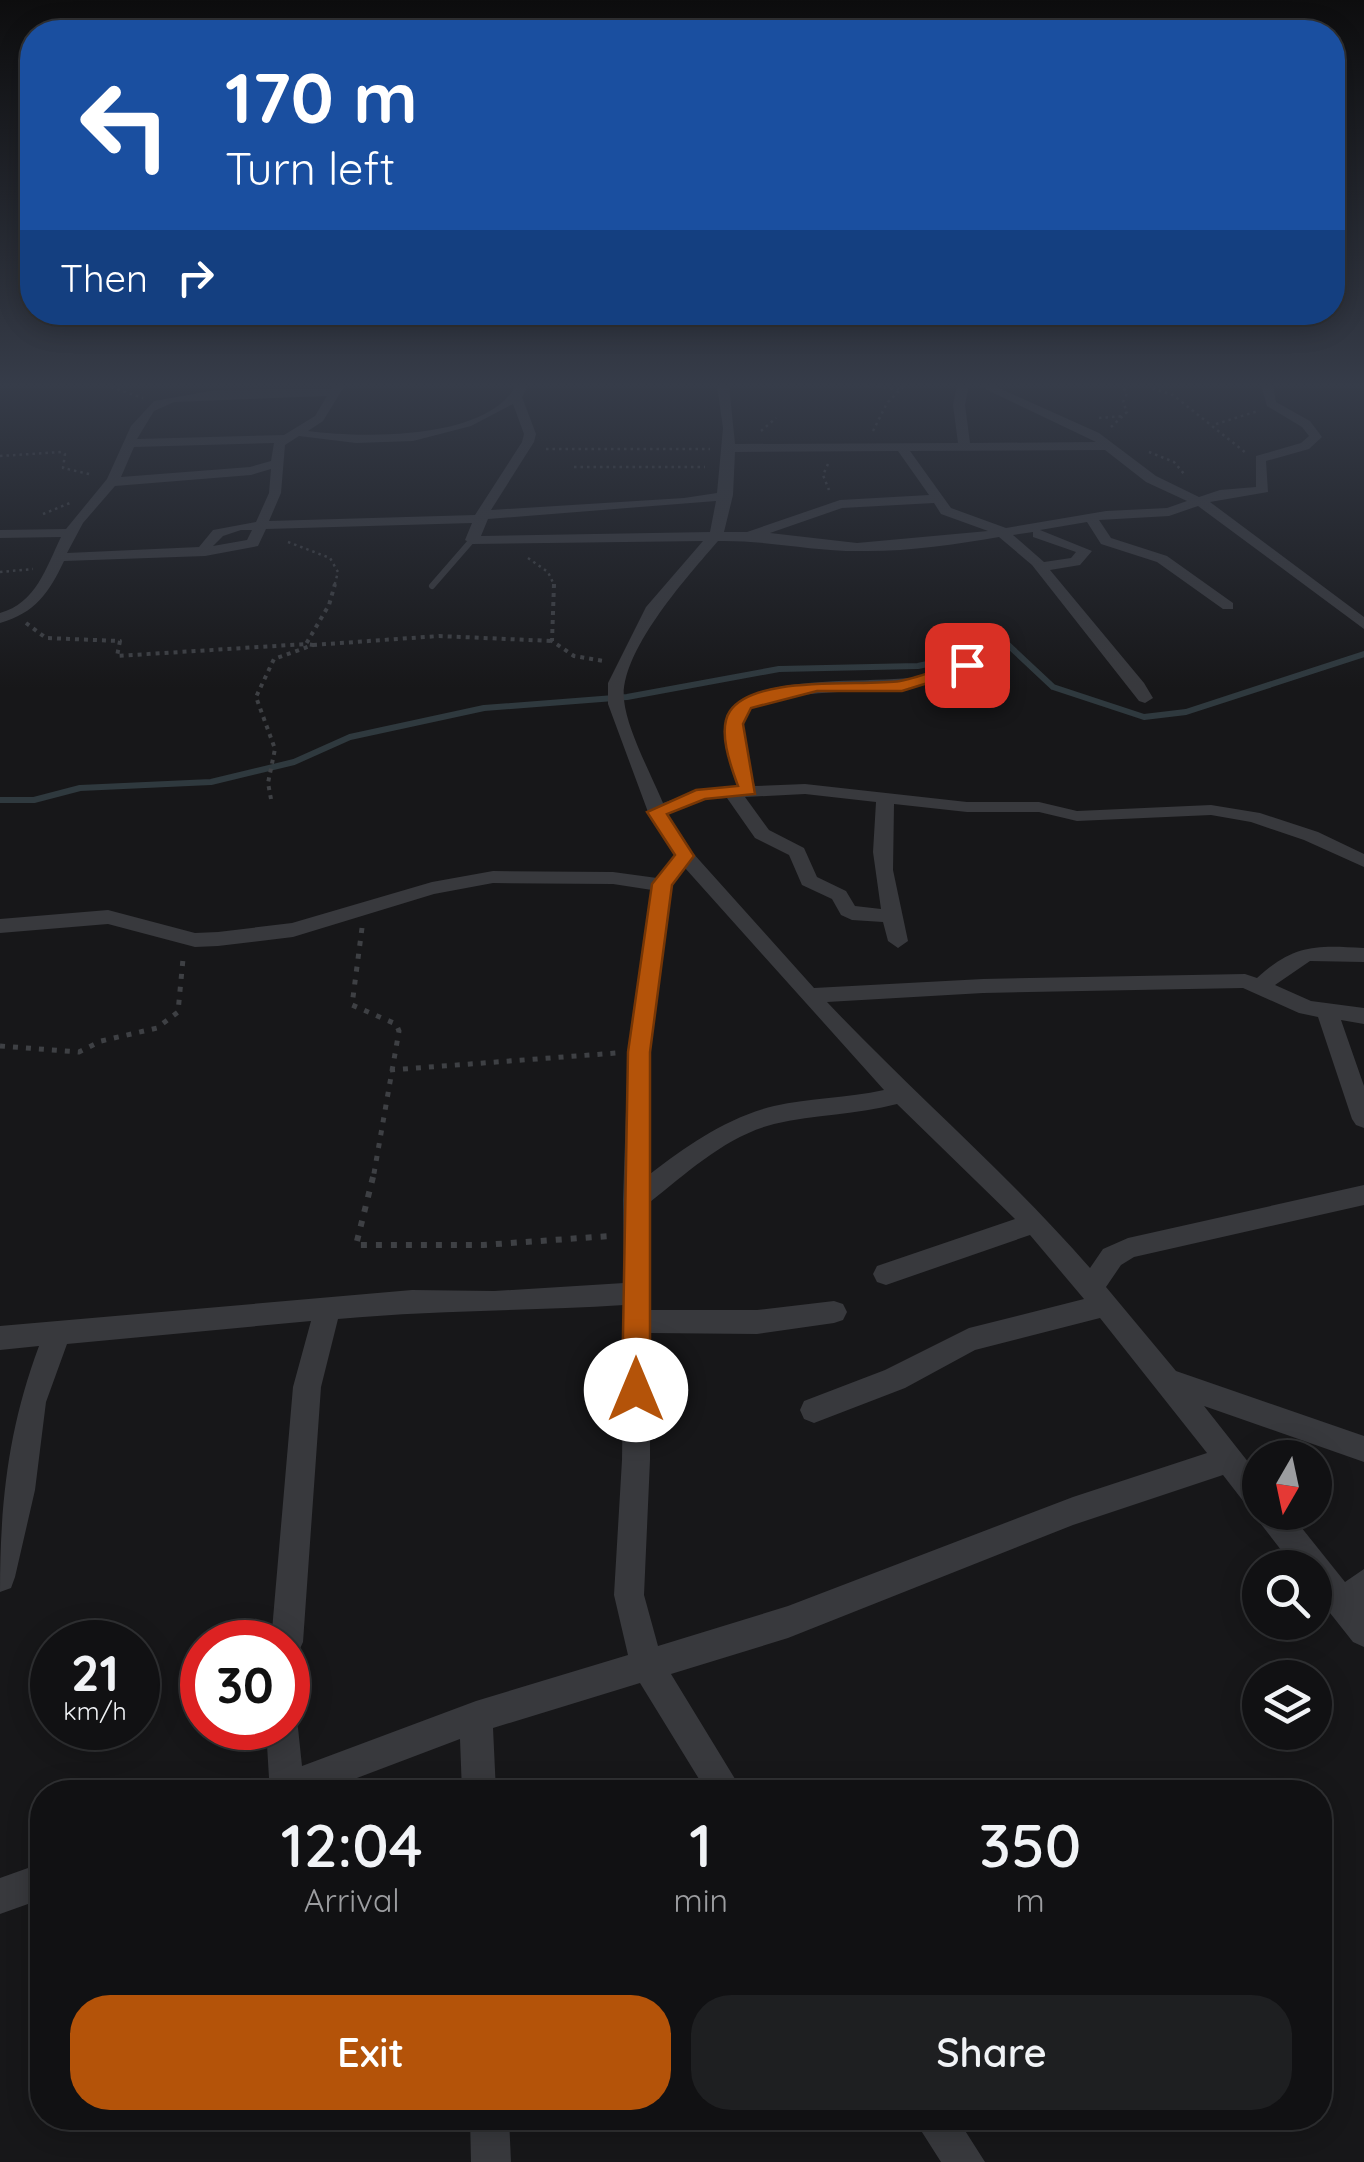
<!DOCTYPE html>
<style>
body{margin:0;font-family:Quicksand,sans-serif;background:#1e1f21;color:#f1f3f6;height:100vh;display:flex;flex-direction:column;font-size:38px;white-space:nowrap}
*{box-sizing:border-box;margin:0}
p{font-size:32px;color:#9c9da0}
.icon{flex:none;width:55px;height:55px;fill:none;stroke:currentColor;stroke-width:2;stroke-linecap:round;stroke-linejoin:round}
.map{position:relative;flex:1;overflow:hidden}
.drawer{position:absolute;left:30px;top:1780px;width:1302px;height:350px;display:flex;flex-direction:column;background:#111113;border-radius:40px;box-shadow:0 5px 25px #0003,0 0 0 2px #303133}
.drawer>*{flex:none}
.top-card{position:absolute;left:20px;top:20px;width:1325px;height:305px;border-radius:40px;box-shadow:0 5px 25px #0003,0 0 0 2px #303133;background:#1a4fa0;color:#fff;overflow:hidden}
.needle{width:65px;rotate:189deg}
.buttons{position:absolute;left:1242px;top:1440px;display:grid;gap:20px}
.buttons a{display:grid;place-items:center;width:90px;height:90px;border-radius:50%;background:#111113;box-shadow:0 5px 25px #0003,0 0 0 2px #303133;font-size:50px}
.speed{position:absolute;left:30px;top:1620px;display:flex;gap:20px;font-size:50px;font-weight:700;text-align:center}
.speed>*{display:grid;place-content:center;width:130px;height:130px;border-radius:50%;background:#111113;box-shadow:0 5px 25px #0003,0 0 0 2px #303133;line-height:1}
.speed small{font-size:25px;font-weight:400}
.speed .limit{border:15px solid #d22;background:#fff;color:#111}
.pin{position:absolute;display:grid;place-items:center;width:85px;height:85px;color:#fff;margin:-42px;border-radius:20px;box-shadow:0 5px 15px #0006}
.me{position:absolute;width:110px;margin:-55px;rotate:0deg;stroke-linejoin:round;filter:drop-shadow(0 0 8px #0008)}
.turn{display:flex;align-items:center;gap:35px;height:210px;padding:0 40px;font-size:45px}
.turn .icon{width:130px;height:130px;stroke-width:2.5}
.turn b{display:block;font-size:70px;line-height:85px}
.then{display:flex;align-items:center;height:95px;padding:0 40px;background:#0003;gap:20px;font-size:38px}
.eta{display:flex;justify-content:space-evenly;align-items:center;height:170px;text-align:center}
.eta b{font-size:60px;font-weight:600;line-height:70px}
.primary-button{display:flex;gap:20px;margin-top:auto;padding:20px 40px}
.primary-button a{flex:1;height:115px;border-radius:40px;background:#b45309;color:#fff;font-size:40px;font-weight:600;line-height:115px;text-align:center}
.primary-button a+a{background:#1e1f21;color:#f1f3f6}
.map>svg:first-child{display:block}
</style>
<div class="map">
<svg width="1364" height="2162" viewBox="0 0 1364 2162">
<rect width="100%" height="100%" fill="#171719"/>
<g fill="none" stroke-linecap="round" stroke-linejoin="round">
<path stroke="#2f393e" stroke-width="6" d="M0,800H34L80,788L211,782L294,762L350,737L484,708L627,697L779,669L918,666L946,660L952,650L1006,643L1053,687L1144,717L1186,712L1364,654"/>
<path stroke="#3e4044" stroke-width="2.5" stroke-dasharray="2.5 4" stroke-linecap="butt" d="M105,385L143,398
M858,385L899,389
M1140,385L1173,395L1246,453
M1099,418L1125,416
M1216,424L1258,411
M1111,427L1127,412L1123,402L1127,393L1121,385
M761,431L776,418
M873,431L887,403L905,385
M546,449H710
M1149,452L1174,462L1185,475
M0,456L61,452L65,454L63,468L93,475
M828,464L823,475L829,490
M574,467H705
M43,514L70,503
M288,542L330,558L338,572L334,587
M528,558L548,572L555,587
M0,572L33,569"/>
<path stroke="#3e4044" stroke-width="4" stroke-dasharray="4 5" stroke-linecap="butt" d="M554,584L552,641L574,656L604,661
M26,623L46,638L120,641L117,656L306,644
M313,645L439,636L552,641
M271,799L268,783L275,749L256,697L274,659L313,645L306,644L329,605L335,584"/>
<path stroke="#3e4044" stroke-width="5" stroke-dasharray="5 8" stroke-linecap="butt" d="M362,928L352,1005L396,1024L399,1031L373,1179
M0,1046L79,1052L101,1041L157,1028L178,1012L183,959
M390,1070L616,1053"/>
<path stroke="#3e4044" stroke-width="6" stroke-dasharray="6 9" stroke-linecap="butt" d="M373,1177L356,1245H483L610,1236"/>
<path stroke="#38393d" stroke-width="6" d="M432,586L472,540"/>
<path fill="#38393d" fill-rule="evenodd" d="M333,385H345L323,421L308,431C361,438 488,441 516,385H528L522,397L536,434L534,442L491,510L684,498L717,493L723,428L717,385H729L735,444L958,443L953,405L957,385H969L965,405L970,443L1096,442L977,385H992L1099,433L1156,476L1199,497L1220,490L1256,487V456L1301,443L1309,436L1302,427L1267,406L1261,385H1273L1276,402L1310,421L1322,437L1309,449L1266,461L1268,492L1210,502L1364,617V629L1198,506L1169,516L1099,520L1111,538L1167,556L1233,603V609H1223L1157,562L1101,544L1087,522L1040,530L1092,551L1080,565L1050,570L1144,683L1153,698L1145,703L1139,701L1032,565L999,537C953,545 905,552 858,551C811,551 765,540 718,541C688,576 619,652 624,700C627,730 651,774 663,803L702,789L738,787C731,766 716,732 729,711C755,673 872,684 917,677C940,673 954,659 974,652L982,657C931,709 758,676 743,718C735,738 749,767 755,786L805,784L967,802H1039L1077,811L1211,805L1260,813L1318,832L1364,854V867L1304,840L1251,822L1211,815L1077,821L1039,812H967L894,804L893,870L908,941L898,948L888,941L883,922L852,920L841,915L832,899L802,885L789,855L755,838L727,798L705,799L667,814L692,852L814,988L983,979L1245,974L1257,978C1294,944 1316,945 1364,948V962L1310,961L1275,985L1311,1001L1364,1008V1024L1341,1020L1364,1086V1128L1356,1125L1352,1119L1318,1017L1299,1013L1243,988L983,993L827,1002C913,1093 1008,1174 1090,1268L1103,1249L1128,1238L1364,1185V1205L1134,1257L1121,1265L1106,1287L1176,1371L1364,1436V1462L1204,1406L1260,1477V1512H1289L1345,1582L1364,1569V1647L1353,1642L1315,1594V1568H1295L1223,1475L1073,1525L788,1638L671,1674L743,1792H707L640,1683L493,1728L496,1792H462L460,1739L320,1792H260L269,1778L266,1728H288V1714L294,1716L298,1728L302,1766L476,1701L628,1655L614,1595L622,1460L624,1305C529,1311 433,1310 338,1319L321,1387L303,1642L298,1653L288,1658V1642H271L293,1387L311,1321L67,1344L46,1402L35,1490L15,1577L11,1588L0,1592C0,1504 8,1429 39,1346L0,1350V1326L412,1290L494,1291L624,1283L623,1200L628,1052L652,890L613,884L493,883L434,894L293,937L218,946L195,947L108,924L0,933V919L108,910L195,933L218,932L292,923L432,882L493,871L613,872L657,878L675,856L648,812L608,704V683L646,607L703,541L472,544L465,540L472,523L266,529L258,546L205,556L64,561C49,593 35,613 0,623V613C36,603 46,568 61,537L0,538V530L66,529L107,479L131,426L154,401L216,390L331,389ZM327,396L315,416L284,435L137,439L154,411L174,402ZM513,404L524,434L522,442L475,515L269,521L281,493L285,445L299,436L356,443L413,441L471,426ZM274,443L271,461L250,467L121,477L134,447ZM1105,450L1146,482L1187,501L1167,508L1106,511L1006,528L951,508L910,451ZM898,451L929,495L840,500L747,532H724L733,495L735,452ZM271,469L269,493L256,522L213,530L199,547L67,553L83,523L115,486L251,475ZM716,501L710,532L481,536L488,519ZM934,503L941,514L988,531L857,543L770,533L842,508ZM241,530H252L247,540L213,546L223,536ZM1033,532V537L1076,552L1071,558L1044,562L1013,535ZM805,794L876,802L873,852L881,909L855,906L846,891L817,877L804,848L769,830L745,797ZM685,868L884,1090C847,1098 810,1098 774,1106C726,1118 688,1145 650,1174V1052L672,886ZM897,1104L1015,1219L877,1266L873,1274L877,1282L886,1285L1030,1235L1084,1299L969,1328L885,1370L804,1401L800,1410L804,1419L814,1423L905,1388L975,1350L1100,1318L1207,1453L1073,1497L788,1606L658,1646L644,1595L650,1460V1333L757,1334L834,1323L843,1320L847,1312L843,1304L834,1301L757,1310H650V1202C688,1172 726,1136 774,1124C815,1114 857,1115 897,1104Z
M42,1863V1899L0,1914V1878Z
M470,2118H509L511,2162H471Z
M913,2118H957L985,2162H941Z"/>
</g>
<linearGradient id="sky" x2="0" y2="1"><stop stop-color="#0d0d0e"/><stop offset="0.56" stop-color="#363c49"/><stop offset="1" stop-color="#363c49" stop-opacity="0"/></linearGradient>
<rect width="1364" height="688" fill="url(#sky)"/>
<path fill="#b45309" stroke="#753606" stroke-width="2.5" d="M967,660L973,662V669L902,691H817L751,708L743,724L755,794L705,799L667,814L694,856L672,885L650,1052V1390L646,1399L636,1403L626,1399L622,1390L628,1052L652,884L675,855L647,812L696,790L738,786C731,767 717,730 730,711C755,674 862,687 900,681C923,677 945,666 967,660Z"/>
</svg>
<div class="buttons">
<a><svg class="needle" viewBox="-14 -14 28 28"><path d="M0-13l5 13h-10z" fill="#e53935"/><path d="M0 13l5-13h-10z" fill="#9c9da0"/></svg></a>
<a><svg class="icon" aria-label="search" viewBox="0 0 24 24"><circle cx="10" cy="10" r="6"/><path d="M15 15l6 6"/></svg></a>
<a><svg class="icon" aria-label="layers" viewBox="0 0 24 24"><path d="M12 4l9 5-9 5-9-5zM3 14l9 5 9-5"/></svg></a>
</div>
<div class="speed"><div>21<small>km/h</small></div><div class="limit">30</div></div>
<div class="pin" style="left:967px;top:665px;background:#d93025"><svg class="icon" aria-label="arrive" viewBox="0 0 24 24"><path d="M6 21V4h12l-3 4 3 4H6"/></svg></div>
<svg class="me" style="left:636px;top:1390px" viewBox="-20 -20 40 40"><circle r="19" fill="#fff"/><path d="M0-13L10 11 0 6-10 11z" fill="#b45309"/></svg>
<div class="top-card">
<div class="turn"><svg class="icon" aria-label="left" viewBox="0 0 24 24"><path d="M17 20v-9H6M10 6l-5 5 5 5"/></svg><div><b>170 m</b>Turn left</div></div>
<div class="then">Then<svg class="icon" aria-label="right" viewBox="0 0 24 24"><path d="M7 20v-9h11M14 6l5 5-5 5"/></svg></div>
</div>
<section class="drawer">
<div class="eta">
<div><b>12:04</b><p>Arrival</p></div>
<div><b>1</b><p>min</p></div>
<div><b>350</b><p>m</p></div>
</div>
<div class="primary-button"><a>Exit</a><a>Share</a></div>
</section>
</div>
